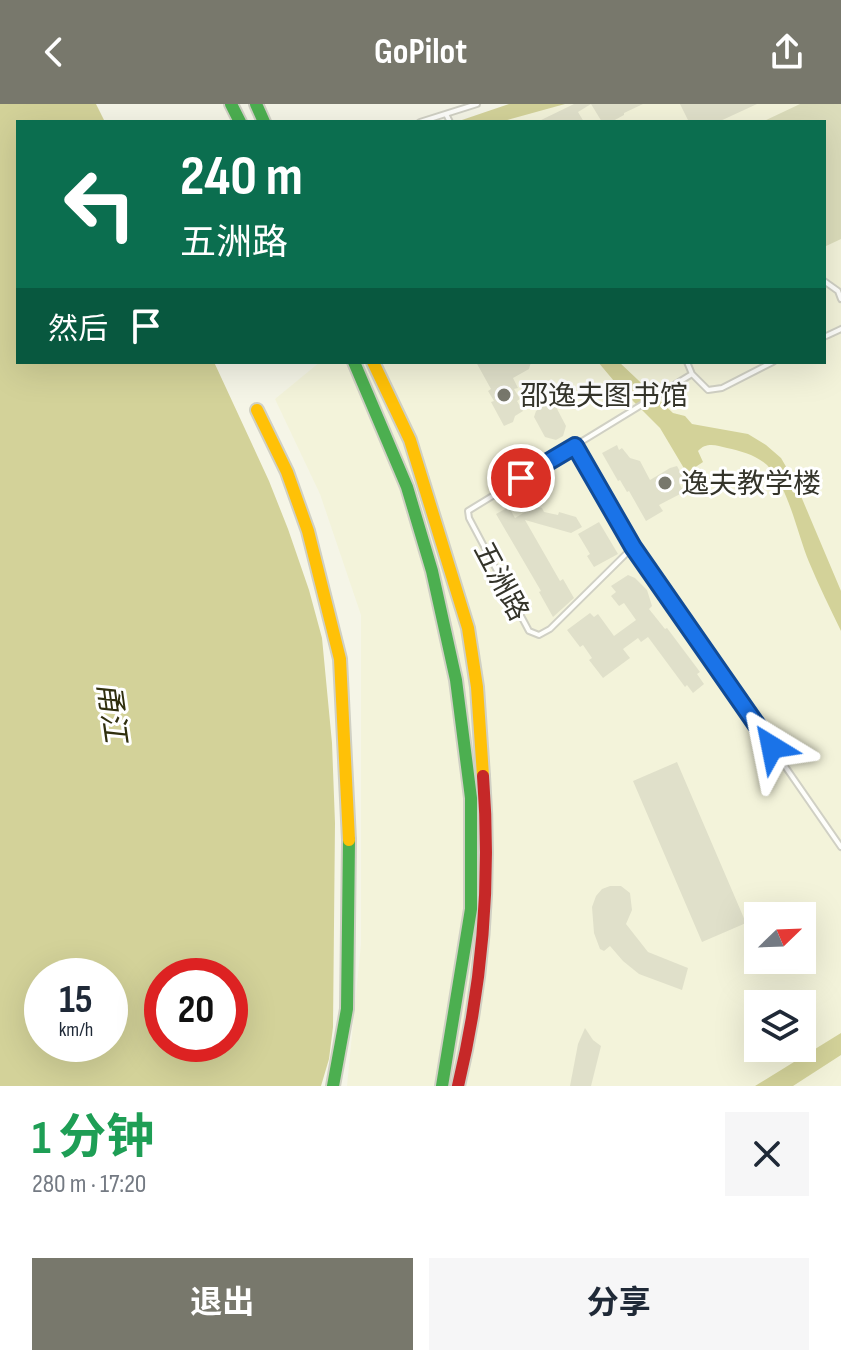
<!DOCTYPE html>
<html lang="zh">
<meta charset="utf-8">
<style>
body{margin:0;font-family:"Sofia Sans Condensed","Noto Sans SC",sans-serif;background:#f6f6f7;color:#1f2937;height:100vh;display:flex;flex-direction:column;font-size:30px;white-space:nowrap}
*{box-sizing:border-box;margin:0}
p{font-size:26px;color:#747a83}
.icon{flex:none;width:44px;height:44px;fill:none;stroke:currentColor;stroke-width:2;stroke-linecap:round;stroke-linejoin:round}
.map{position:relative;height:982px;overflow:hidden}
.sheet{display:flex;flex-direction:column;background:#fff;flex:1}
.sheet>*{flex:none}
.top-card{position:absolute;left:16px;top:16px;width:810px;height:244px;border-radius:0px;box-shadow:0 8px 32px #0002;background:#0b6e4f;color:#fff;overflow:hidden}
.needle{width:52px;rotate:67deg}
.buttons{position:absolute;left:744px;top:798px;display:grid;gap:16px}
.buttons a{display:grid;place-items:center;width:72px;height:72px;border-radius:0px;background:#fff;box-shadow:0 8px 32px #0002;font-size:40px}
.speed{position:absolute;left:24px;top:854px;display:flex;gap:16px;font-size:40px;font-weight:700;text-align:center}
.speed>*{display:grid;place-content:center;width:104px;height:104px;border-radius:50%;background:#fff;box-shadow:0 8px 32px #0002;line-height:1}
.speed small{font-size:20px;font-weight:400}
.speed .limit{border:12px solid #d22;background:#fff;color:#111}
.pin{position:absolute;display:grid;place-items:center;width:68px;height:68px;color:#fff;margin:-34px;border:4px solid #fff;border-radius:50%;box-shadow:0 2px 8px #0007}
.me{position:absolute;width:88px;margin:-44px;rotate:325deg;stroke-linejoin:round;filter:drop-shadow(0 0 6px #0008)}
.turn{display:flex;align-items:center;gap:28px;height:168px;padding:0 32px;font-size:36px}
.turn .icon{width:104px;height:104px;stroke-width:2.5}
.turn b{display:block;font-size:56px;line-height:68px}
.then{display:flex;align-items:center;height:76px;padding:0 32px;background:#0003;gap:16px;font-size:30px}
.round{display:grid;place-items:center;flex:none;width:84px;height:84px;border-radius:0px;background:#f6f6f7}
.head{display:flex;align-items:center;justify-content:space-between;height:136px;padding:0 32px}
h1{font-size:48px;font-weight:700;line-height:60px;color:#1e9e55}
.button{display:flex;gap:16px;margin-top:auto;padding:16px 32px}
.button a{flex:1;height:92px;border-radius:0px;background:#78786c;color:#fff;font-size:32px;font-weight:700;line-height:92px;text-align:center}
.button a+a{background:#f6f6f7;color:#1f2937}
header{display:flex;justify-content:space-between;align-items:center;height:104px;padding:0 32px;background:#78786c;color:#fff;font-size:36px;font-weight:700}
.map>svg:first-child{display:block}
</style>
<header><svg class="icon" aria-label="back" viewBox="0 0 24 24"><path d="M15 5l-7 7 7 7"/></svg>GoPilot<svg class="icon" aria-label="share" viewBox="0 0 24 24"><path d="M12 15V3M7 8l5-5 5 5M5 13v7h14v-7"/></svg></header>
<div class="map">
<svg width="841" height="982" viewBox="0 0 841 982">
<rect width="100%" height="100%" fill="#f5f5e7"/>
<path fill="#f3f3da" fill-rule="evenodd" d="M537,0H841V982H347L361,840V511L320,390L275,295L320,258H824V18H475ZM758,812H802V856H758ZM758,900H802V944H758Z"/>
<path fill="#dcddbb" d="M800,0H841V135L824,143V18H762Z"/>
<path fill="#d3d299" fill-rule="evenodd" d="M0,0H96L105,18H18V258H214L269,377L288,425L309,486L322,534L332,639L335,719L333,923L329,955L321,982H0ZM42,872H110V940H42ZM230,872V940H162V872Z
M509,0H565L500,18H456Z
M598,258H619L673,309L685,312L692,320L748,330L766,341L781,354L795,378L841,487V527C830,504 819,482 809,458C797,429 789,384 767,361C756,351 741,347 727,344C716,341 706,338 698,347L703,358L688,368L685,366L660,324L619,283Z
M841,929V951L793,982H755Z"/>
<path fill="#e0e0ca" d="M574,0H643L624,9V11L611,18H602L591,0L578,8L584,18H537Z
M680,0H757L718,18H689Z
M476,258H531L529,265L513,274L518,284L514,285L520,295L517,297L523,307L515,312L513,318L504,322L491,298L494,297L488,287L491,285Z
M548,299L555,301L566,322L563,332L556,336L545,333L534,313L536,307Z
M617,341L619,346L622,344L630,354L640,357L650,376L670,364L677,362L684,375L679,379L684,388L659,401L663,407L646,417L629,387L627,388L620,376L618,377L602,349Z
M535,402L542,404L544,408L558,411L559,408L576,413L582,423L571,429L525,416L560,477L563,475L574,494L553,513L539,488L541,487L496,410L509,403L515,414Z
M599,418L618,450L594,463L587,452L590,450L578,430Z
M628,471L635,474L647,486L652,502L649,505L665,525L667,524L700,568L697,570L704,580L693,589L687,581L685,583L648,533L641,538L638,534L623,545L630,554L603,574L589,556L592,554L583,541L580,543L567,526L590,509L594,513L598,510L614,532L636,516L624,499L619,502L611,492L616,488L611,482Z
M677,658L746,819L702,838L633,677Z
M610,782H621L630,789L632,806L626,820L648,848L688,864L682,886L639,870L623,857L610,842L604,847L600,845L594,829L592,803L596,792L602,785Z
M585,924L593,936L601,942L591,982H570L578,940Z"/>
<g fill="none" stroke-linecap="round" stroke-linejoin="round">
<defs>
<path id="lane" d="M446,10L450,18
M420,18L477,0
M824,177L838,187L841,195
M824,233L841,225
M687,258L692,270L708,286L722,284L773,258
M575,342L633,443L841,743
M633,443L550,525L539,531L529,527L469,414L468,407L692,270"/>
<path id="fast" d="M231,0L240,18
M256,0L264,18
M354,258L407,383L432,467L456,576L471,694V805L442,982
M333,982L347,905L349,736"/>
<path id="slow" d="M373,258L410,336L468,524L477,583L483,672
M257,306L287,368L308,427L340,555L349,736"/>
<path id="jam" d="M458,982C482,882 491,775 483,672"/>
</defs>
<use href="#lane" stroke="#d0d0c4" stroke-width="8"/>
<use href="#fast" stroke="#d0d0c4" stroke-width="16"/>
<use href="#slow" stroke="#d0d0c4" stroke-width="16"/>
<use href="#jam" stroke="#d0d0c4" stroke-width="16"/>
<use href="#lane" stroke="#fefefb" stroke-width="4"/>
<use href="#fast" stroke="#4caf50" stroke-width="12"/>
<use href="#slow" stroke="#ffc107" stroke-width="12"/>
<use href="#jam" stroke="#c62828" stroke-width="12"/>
</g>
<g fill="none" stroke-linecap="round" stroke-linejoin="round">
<defs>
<path id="route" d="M521,374L575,342L633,443L772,643"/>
</defs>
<use href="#route" stroke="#114b97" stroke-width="20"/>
<use href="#route" stroke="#1a73e8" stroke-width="14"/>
</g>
<g fill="#78786c" stroke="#fff" stroke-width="3">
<circle cx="504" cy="291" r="8"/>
<circle cx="665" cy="379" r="8"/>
</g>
<g text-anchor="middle" stroke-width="6" stroke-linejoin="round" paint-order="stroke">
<g font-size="28" fill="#34342a" stroke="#fff" text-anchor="start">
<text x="520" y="301">邵逸夫图书馆</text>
<text x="681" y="389">逸夫教学楼</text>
</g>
<g font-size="28" fill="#34342a" stroke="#fff">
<text transform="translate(502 477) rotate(62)" y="10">五洲路</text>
</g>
<g font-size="30" font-style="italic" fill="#302f0e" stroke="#fff">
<text transform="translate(112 608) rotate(82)" y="10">甬江</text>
</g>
</g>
</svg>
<div class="buttons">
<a><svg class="needle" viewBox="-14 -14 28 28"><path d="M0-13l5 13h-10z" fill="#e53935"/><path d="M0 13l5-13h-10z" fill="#747a83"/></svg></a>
<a><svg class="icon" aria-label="layers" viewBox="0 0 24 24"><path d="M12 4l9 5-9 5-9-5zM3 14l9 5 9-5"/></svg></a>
</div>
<div class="speed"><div>15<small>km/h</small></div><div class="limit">20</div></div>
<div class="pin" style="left:521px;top:374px;background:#d93025"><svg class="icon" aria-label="arrive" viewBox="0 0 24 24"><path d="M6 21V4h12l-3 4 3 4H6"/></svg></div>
<svg class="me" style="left:772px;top:643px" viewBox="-20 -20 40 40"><path d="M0-17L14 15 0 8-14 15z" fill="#1a73e8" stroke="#fff" stroke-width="4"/></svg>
<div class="top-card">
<div class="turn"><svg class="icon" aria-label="left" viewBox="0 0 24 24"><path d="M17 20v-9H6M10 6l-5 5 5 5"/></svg><div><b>240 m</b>五洲路</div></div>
<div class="then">然后<svg class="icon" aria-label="arrive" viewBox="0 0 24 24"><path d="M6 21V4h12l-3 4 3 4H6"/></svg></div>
</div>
</div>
<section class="sheet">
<div class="head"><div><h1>1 分钟</h1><p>280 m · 17:20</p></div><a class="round"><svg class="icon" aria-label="close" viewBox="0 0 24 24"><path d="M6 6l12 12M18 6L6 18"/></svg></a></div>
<div class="button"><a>退出</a><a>分享</a></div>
</section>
